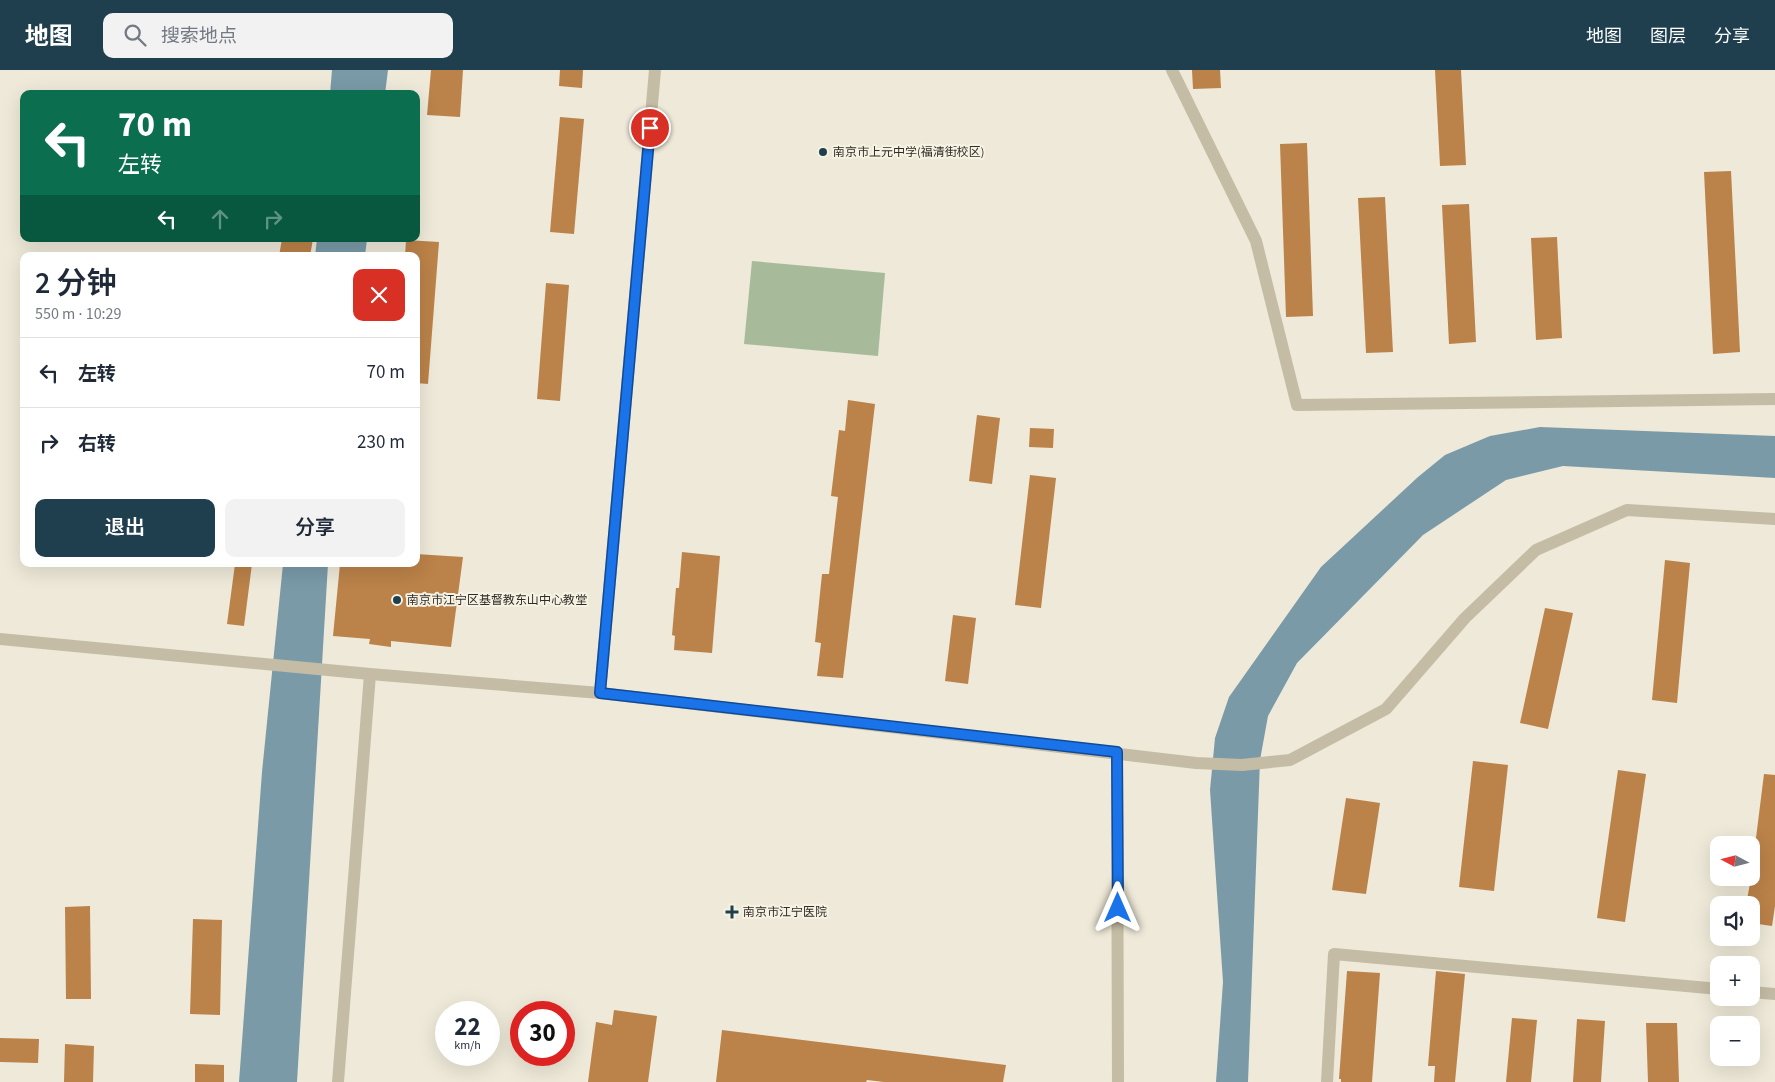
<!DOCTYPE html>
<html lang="zh">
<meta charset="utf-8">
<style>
body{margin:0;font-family:"Source Sans 3","Noto Sans SC",sans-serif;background:#f2f2f3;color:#1f2937;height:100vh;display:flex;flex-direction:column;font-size:19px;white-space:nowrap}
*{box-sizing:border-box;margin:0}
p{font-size:16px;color:#747a83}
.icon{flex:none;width:28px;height:28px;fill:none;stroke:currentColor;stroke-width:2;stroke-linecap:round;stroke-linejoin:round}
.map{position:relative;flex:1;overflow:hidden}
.drawer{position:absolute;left:20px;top:182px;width:400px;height:315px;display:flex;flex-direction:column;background:#fff;border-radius:10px;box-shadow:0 5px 20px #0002}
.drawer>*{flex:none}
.hud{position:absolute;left:20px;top:20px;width:400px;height:152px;border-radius:10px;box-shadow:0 5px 20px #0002;background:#0b6e4f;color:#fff;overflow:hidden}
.needle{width:32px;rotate:277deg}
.tools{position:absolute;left:1710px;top:766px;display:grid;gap:10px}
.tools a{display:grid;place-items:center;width:50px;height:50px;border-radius:10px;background:#fff;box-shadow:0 5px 20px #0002;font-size:25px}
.speed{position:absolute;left:435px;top:931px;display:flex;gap:10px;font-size:25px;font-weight:700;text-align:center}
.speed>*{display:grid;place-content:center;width:65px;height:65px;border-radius:50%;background:#fff;box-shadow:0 5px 20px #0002;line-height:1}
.speed small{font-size:12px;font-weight:400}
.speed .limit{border:8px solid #d22;background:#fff;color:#111}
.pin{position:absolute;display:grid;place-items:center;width:42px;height:42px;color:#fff;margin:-21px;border:2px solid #fff;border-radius:50%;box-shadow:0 1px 5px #0007}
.me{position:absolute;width:55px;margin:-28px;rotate:0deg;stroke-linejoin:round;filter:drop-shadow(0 0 4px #0008)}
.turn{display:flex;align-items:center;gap:18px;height:105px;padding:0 15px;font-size:22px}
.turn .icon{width:65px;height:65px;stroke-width:2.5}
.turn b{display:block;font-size:35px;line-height:42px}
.lanes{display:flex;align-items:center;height:48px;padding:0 15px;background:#0003;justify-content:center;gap:25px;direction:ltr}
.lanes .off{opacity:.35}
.round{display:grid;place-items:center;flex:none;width:52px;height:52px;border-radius:10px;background:#f2f2f3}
.headline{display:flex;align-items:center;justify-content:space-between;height:85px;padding:0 15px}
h1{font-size:30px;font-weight:600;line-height:38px}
.primary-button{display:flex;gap:10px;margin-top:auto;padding:10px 15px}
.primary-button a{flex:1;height:58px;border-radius:10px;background:#1f3f4f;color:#fff;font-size:20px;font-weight:600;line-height:58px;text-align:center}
.primary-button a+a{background:#f2f2f3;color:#1f2937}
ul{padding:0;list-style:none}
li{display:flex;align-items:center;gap:15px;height:70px;padding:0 15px;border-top:1px solid #e0e1e3}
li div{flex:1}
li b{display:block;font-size:19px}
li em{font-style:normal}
header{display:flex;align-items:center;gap:30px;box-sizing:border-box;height:70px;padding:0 25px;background:#1f3f4f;color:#fff}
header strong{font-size:24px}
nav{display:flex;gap:28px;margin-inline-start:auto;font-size:18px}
.search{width:350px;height:45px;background:#f2f2f3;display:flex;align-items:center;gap:12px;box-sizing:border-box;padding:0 18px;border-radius:10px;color:#747a83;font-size:19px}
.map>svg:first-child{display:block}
</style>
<header>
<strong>地图</strong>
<div class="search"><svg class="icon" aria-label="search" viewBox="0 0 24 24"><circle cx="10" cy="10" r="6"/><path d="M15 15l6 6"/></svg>搜索地点</div>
<nav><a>地图</a><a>图层</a><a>分享</a></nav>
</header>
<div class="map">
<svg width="1775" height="1012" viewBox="0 0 1775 1012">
<rect width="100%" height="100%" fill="#eee9d8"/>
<path fill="#a7bb9a" d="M752,191L885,203L878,286L744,274Z"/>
<path fill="#7a9aa8" d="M332,0H388L385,24H330Z
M317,169H367L365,186H315Z
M1540,357L1775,366V408L1563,396L1506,410L1423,465L1297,593L1268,646L1260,690L1248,1012H1216L1223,912L1210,720L1215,668L1229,627L1321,497L1418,407L1445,385L1490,366Z
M283,494H328L297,1012H239L262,702Z"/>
<path fill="#bb8249" d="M431,0H463L460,47L427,45Z
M560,0H583L582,18L559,16Z
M1192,0H1220L1221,18L1193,19Z
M1435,0H1461L1466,95L1440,96Z
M560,47L584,49L574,164L550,162Z
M1307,73L1313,246L1286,247L1280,74Z
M1731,101L1740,282L1713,284L1704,102Z
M1385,127L1393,282L1366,283L1358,128Z
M1469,134L1476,272L1449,274L1442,135Z
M1557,167L1562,268L1536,270L1531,168Z
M282,169H313L310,186H279Z
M406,170L439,172L428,314L416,313V186H405Z
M546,213L569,215L560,331L537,329Z
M848,330L875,334L843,608L817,606L821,573L815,572L822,504H829L838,427L831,426L839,360L845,361Z
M977,345L1000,348L992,414L969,411Z
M1030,358L1054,359L1053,378L1029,377Z
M1030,405L1056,408L1041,538L1015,535Z
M682,482L720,486L712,583L674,580L675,566L672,565L676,518H679Z
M416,484L463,487L451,577L391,571V577L369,574L370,569L333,566L340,494H416Z
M1665,490L1690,493L1677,633L1652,630Z
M235,494H252L244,556L227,554Z
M1545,538L1573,543L1548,659L1520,653Z
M953,545L976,548L968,614L945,611Z
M1473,691L1508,695L1494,821L1459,817Z
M1618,700L1646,704L1625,852L1597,848Z
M1764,704L1775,705V836L1772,856L1751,853V835H1746L1751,808Z
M1346,728L1380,733L1366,824L1332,820Z
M90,836L91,929H66L65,837Z
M193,849L222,850L220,945L190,944Z
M1347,901L1380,903L1372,1012H1341V1009H1339Z
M1436,901L1465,904L1455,1012H1434L1435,996H1428Z
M614,940L657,946L648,1012H588L596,952L612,955Z
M1512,948L1537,950L1531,1012H1506Z
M1577,949L1605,951L1601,1012H1573Z
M1646,953H1677L1679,1012H1648Z
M722,960L1006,995L1003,1012H884L867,1010L866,1012H716Z
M0,968L39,969L38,993L0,992Z
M65,974L94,976L93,1012H64Z
M195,994L224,995V1012H195Z"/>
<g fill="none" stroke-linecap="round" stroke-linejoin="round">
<path stroke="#c5bca5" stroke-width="12" d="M1172,0L1256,171L1297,335L1775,329
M0,569L370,604L600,623L1196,693L1242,695L1290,690L1386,639L1465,548L1536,480L1627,440L1775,449
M600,623L655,0
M1117,682L1118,1012
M1751,922L1775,924
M338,1012L370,604
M1327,1012L1334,884L1719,919"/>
</g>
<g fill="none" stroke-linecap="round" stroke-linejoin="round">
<defs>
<path id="route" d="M650,58L600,623L1117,682L1118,838"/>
</defs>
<use href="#route" stroke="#114b97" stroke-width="12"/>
<use href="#route" stroke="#1a73e8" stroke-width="9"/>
</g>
<g fill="#1f3f4f" stroke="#f6f3e4" stroke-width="2">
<circle cx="823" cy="82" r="5"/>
<circle cx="397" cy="530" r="5"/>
<path d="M729.5 834.5h5v5h5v5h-5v5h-5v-5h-5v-5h5z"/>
</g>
<g text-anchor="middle" stroke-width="4" stroke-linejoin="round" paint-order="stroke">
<g font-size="12" fill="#312c26" stroke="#f6f3e4" text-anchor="start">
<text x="833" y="86">南京市上元中学(福清街校区)</text>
<text x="407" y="534">南京市江宁区基督教东山中心教堂</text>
<text x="743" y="846">南京市江宁医院</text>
</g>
</g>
</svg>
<div class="tools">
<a><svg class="needle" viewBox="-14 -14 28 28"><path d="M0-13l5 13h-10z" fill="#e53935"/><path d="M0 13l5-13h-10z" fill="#747a83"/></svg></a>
<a><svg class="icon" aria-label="sound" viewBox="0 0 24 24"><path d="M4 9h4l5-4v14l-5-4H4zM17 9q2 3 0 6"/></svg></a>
<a>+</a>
<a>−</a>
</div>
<div class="speed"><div>22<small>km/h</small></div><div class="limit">30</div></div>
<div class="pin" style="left:650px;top:58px;background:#d93025"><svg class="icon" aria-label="arrive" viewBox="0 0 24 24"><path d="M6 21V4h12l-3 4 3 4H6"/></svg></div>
<svg class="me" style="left:1118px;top:838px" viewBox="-20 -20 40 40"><path d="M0-17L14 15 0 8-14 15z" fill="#1a73e8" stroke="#fff" stroke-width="4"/></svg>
<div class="hud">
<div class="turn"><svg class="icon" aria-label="left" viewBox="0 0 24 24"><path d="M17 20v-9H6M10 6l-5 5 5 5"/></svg><div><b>70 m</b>左转</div></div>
<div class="lanes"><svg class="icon" aria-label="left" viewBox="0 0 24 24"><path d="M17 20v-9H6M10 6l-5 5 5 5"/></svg><svg class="icon off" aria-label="ahead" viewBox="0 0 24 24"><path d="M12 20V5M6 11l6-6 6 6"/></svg><svg class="icon off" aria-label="right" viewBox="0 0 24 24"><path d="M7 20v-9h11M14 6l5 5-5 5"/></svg></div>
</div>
<section class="drawer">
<div class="headline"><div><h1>2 分钟</h1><p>550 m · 10:29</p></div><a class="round" style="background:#d93025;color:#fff"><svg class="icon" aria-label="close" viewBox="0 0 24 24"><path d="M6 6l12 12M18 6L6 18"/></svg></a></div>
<ul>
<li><svg class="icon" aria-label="left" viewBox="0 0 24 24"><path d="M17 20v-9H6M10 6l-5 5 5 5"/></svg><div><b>左转</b></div><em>70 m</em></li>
<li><svg class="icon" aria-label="right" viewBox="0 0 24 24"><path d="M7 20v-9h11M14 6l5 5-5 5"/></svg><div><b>右转</b></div><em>230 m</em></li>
</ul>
<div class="primary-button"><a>退出</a><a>分享</a></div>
</section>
</div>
